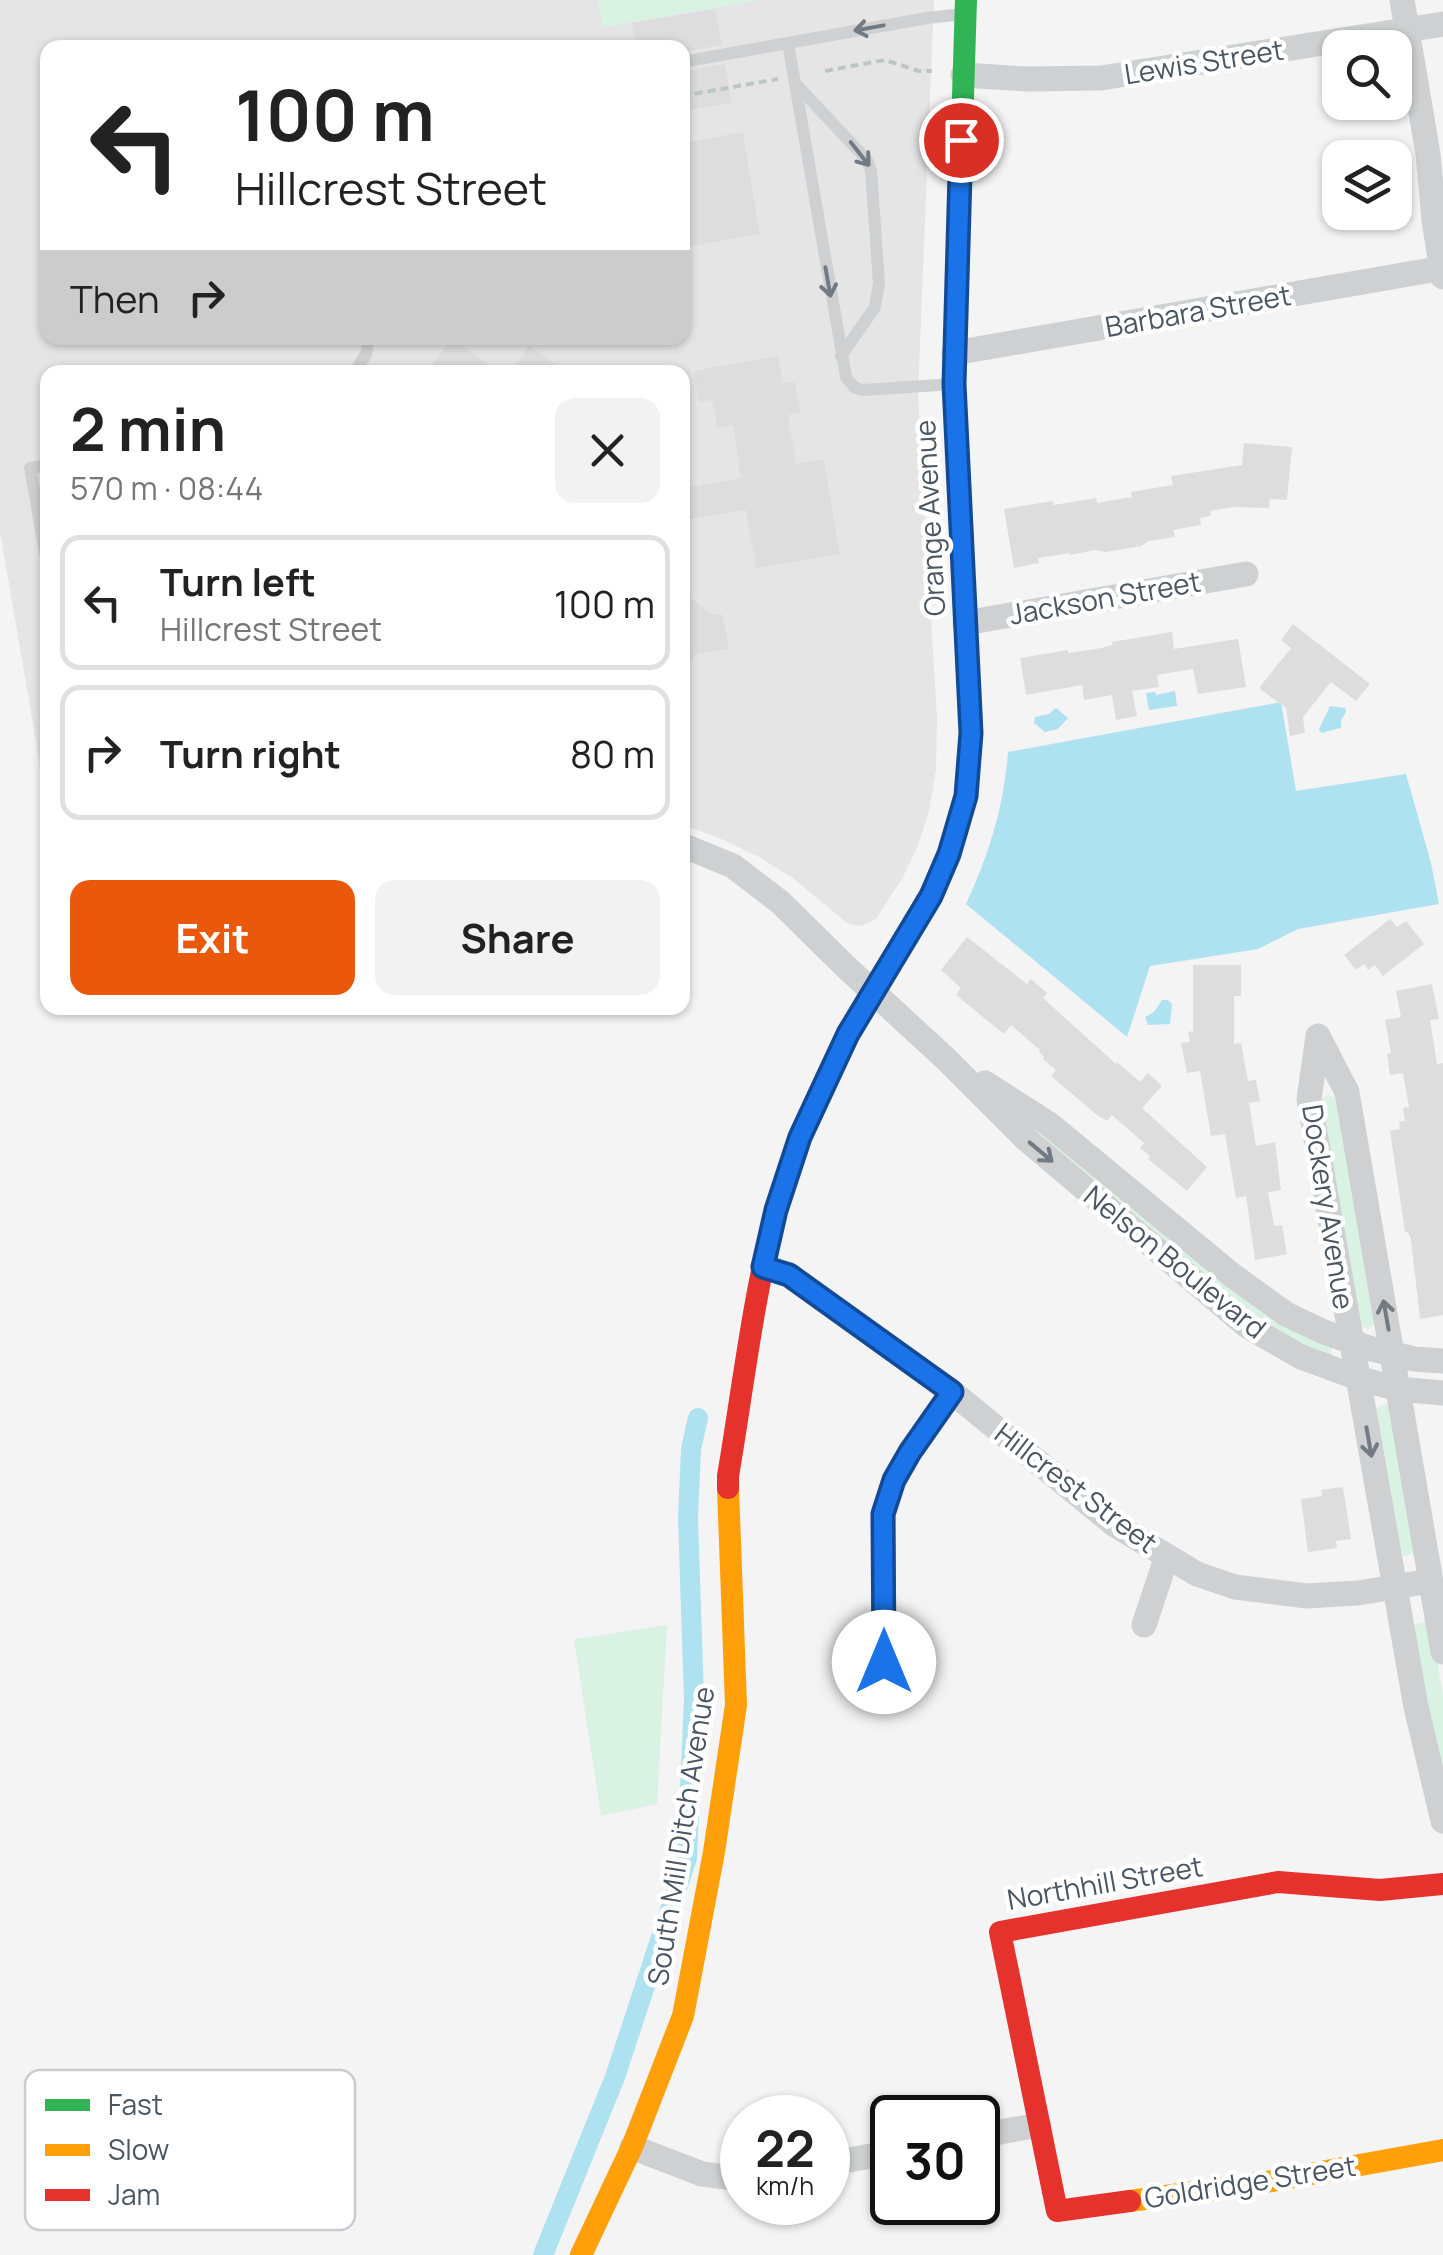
<!DOCTYPE html>
<meta charset="utf-8">
<style>
body{margin:0;font-family:Manrope,sans-serif;background:#f2f2f2;color:#222;height:100vh;display:flex;flex-direction:column;font-size:38px;white-space:nowrap}
*{box-sizing:border-box;margin:0}
p{font-size:32px;color:#767676}
.icon{flex:none;width:55px;height:55px;fill:none;stroke:currentColor;stroke-width:2;stroke-linecap:round;stroke-linejoin:round}
.map{position:relative;flex:1;overflow:hidden}
.sheet{position:absolute;left:40px;top:365px;width:650px;height:650px;display:flex;flex-direction:column;background:#fff;border-radius:20px;box-shadow:0 2px 8px #0004}
.sheet>*{flex:none}
.top-card{position:absolute;left:40px;top:40px;width:650px;height:305px;border-radius:20px;box-shadow:0 2px 8px #0004;background:#fff;color:#222;overflow:hidden}
.tools{position:absolute;left:1322px;top:30px;display:grid;gap:20px}
.tools a{display:grid;place-items:center;width:90px;height:90px;border-radius:20px;background:#fff;box-shadow:0 2px 8px #0004;font-size:50px}
.speed{position:absolute;left:720px;top:2095px;display:flex;gap:20px;font-size:50px;font-weight:700;text-align:center}
.speed>*{display:grid;place-content:center;width:130px;height:130px;border-radius:50%;background:#fff;box-shadow:0 2px 8px #0004;line-height:1}
.speed small{font-size:25px;font-weight:400}
.speed .limit{border:5px solid #111;border-radius:15px;background:#fff;color:#111}
.pin{position:absolute;display:grid;place-items:center;width:85px;height:85px;color:#fff;margin:-42px;border:5px solid #fff;border-radius:50%;box-shadow:0 2px 10px #0007}
.me{position:absolute;width:110px;margin:-55px;rotate:0deg;stroke-linejoin:round;filter:drop-shadow(0 0 8px #0008)}
.turn{display:flex;align-items:center;gap:35px;height:210px;padding:0 30px;font-size:45px}
.turn .icon{width:130px;height:130px;stroke-width:2.5}
.turn b{display:block;font-size:70px;line-height:85px}
.then{display:flex;align-items:center;height:95px;padding:0 30px;background:#0003;gap:20px;font-size:38px}
.round{display:grid;place-items:center;flex:none;width:105px;height:105px;border-radius:20px;background:#f2f2f2}
.headline{display:flex;align-items:center;justify-content:space-between;height:170px;padding:0 30px}
h1{font-size:60px;font-weight:700;line-height:75px}
.button{display:flex;gap:20px;margin-top:auto;padding:20px 30px}
.button a{flex:1;height:115px;border-radius:20px;background:#ea580c;color:#fff;font-size:40px;font-weight:700;line-height:115px;text-align:center}
.button a+a{background:#f2f2f2;color:#222}
ul{padding:0;list-style:none}
li{display:flex;align-items:center;gap:30px;height:135px;margin:0 20px 15px;padding:0 10px;border:5px solid #e0e0e0;border-radius:20px}
li div{flex:1}
li b{display:block;font-size:38px}
li em{font-style:normal}
.map>svg:first-child{display:block}
</style>
<div class="map">
<svg width="1443" height="2255" viewBox="0 0 1443 2255">
<rect width="100%" height="100%" fill="#f4f4f4"/>
<path fill="#e6e5e6" fill-rule="evenodd" d="M0,0H934L918,394L937,719L936,770L929,811L917,848L903,877L876,919L864,925L857,926L847,923L794,879L759,857L719,838L683,825L682,372H48L47,805L0,532ZM48,48H682V338H48Z"/>
<path fill="#d9f2e3" d="M598,0H762L603,27Z
M1326,1095L1337,1097L1376,1323L1368,1329L1358,1325L1321,1099Z
M999,1104L1046,1133L1332,1347L1331,1356L1271,1332Z
M1386,1404L1391,1407L1416,1551L1407,1556L1402,1555L1375,1408Z
M1430,1621L1443,1696V1784L1410,1625Z
M667,1625L657,1804L601,1816L574,1639Z"/>
<path fill="#aee2f0" d="M1175,691L1177,706L1149,710L1146,693L1155,692L1156,695Z
M1281,702L1296,791L1406,774L1431,863L1439,904L1298,929L1258,949L1150,966L1127,1037L966,904C989,855 1004,806 1008,752Z
M1330,706L1345,708L1346,712L1341,720V728L1321,733L1319,729Z
M1056,708L1068,718L1058,729L1045,732L1034,723L1035,717L1049,714Z
M1162,1000H1168L1172,1004L1170,1024L1148,1025L1145,1017L1154,1012Z"/>
<g fill="none" stroke-linecap="round" stroke-linejoin="round">
<path stroke="#aee2f0" stroke-width="20" d="M543,2255L615,2077L687,1858L694,1699L688,1518L691,1449L698,1418"/>
</g>
<path fill="#ddddde" d="M715,9L722,45L682,52V48H636L632,23Z
M725,64L732,103L682,111V72Z
M743,132L760,234L682,248V143Z
M453,338L498,372H426Z
M530,346L565,372H509Z
M778,356L783,384L795,382L801,413L788,415L796,464L824,459L840,554L756,568L746,510L685,520L682,488L741,478L733,425L717,428L712,400L699,402L694,371Z
M1244,443L1292,447L1287,500L1270,499L1269,508L1234,507L1210,511L1211,516L1200,518L1201,525L1173,530L1175,537L1149,541L1141,546L1105,552L1095,550L1070,555V553L1038,558L1039,563L1014,568L1004,509L1053,501L1054,505L1096,498L1097,503L1132,497L1131,492L1173,485L1171,476L1242,465Z
M682,591L714,616L722,614L729,648L695,655L682,671Z
M1293,624L1370,684L1356,701L1331,682L1303,717L1305,733L1290,736L1286,708L1259,688L1291,648L1281,640Z
M1172,632L1174,649L1238,639L1246,687L1198,694L1193,669L1157,675L1159,687L1132,691L1137,716L1116,720L1112,695L1084,700L1082,685L1026,695L1020,658L1068,650V653L1102,648L1112,645V642Z
M1390,919L1397,927L1406,921L1424,944L1383,976L1375,965L1368,970L1364,964L1356,970L1344,955Z
M967,937L1027,984L1031,979L1047,993L1043,998L1116,1064L1117,1062L1140,1082L1148,1073L1162,1086L1142,1108L1207,1167L1187,1191L1148,1159L1150,1156L1140,1148L1144,1143L1112,1115L1107,1121L1097,1115L1051,1076L1056,1070L1043,1059L1044,1057L1039,1052L1040,1050L1011,1025L1004,1034L956,995L961,988L941,970Z
M1193,965H1241V996H1234V1044L1241,1043L1248,1081L1256,1080L1260,1101L1249,1103L1256,1146L1275,1142L1281,1190L1268,1192L1274,1226L1282,1225L1287,1254L1255,1260L1246,1196L1236,1198L1225,1134L1211,1136L1200,1071L1187,1073L1181,1043L1190,1042L1188,1032L1193,1031Z
M1432,984L1439,1019L1430,1020L1432,1033L1437,1064L1443,1063V1315L1420,1319L1411,1239L1408,1232H1405L1390,1131L1400,1129L1399,1121H1405L1403,1108L1409,1107L1403,1073L1390,1075L1387,1054L1391,1053L1385,1020L1401,1017L1396,991Z
M1343,1487L1351,1539L1336,1541L1337,1548L1308,1552L1301,1499L1322,1496L1321,1490Z"/>
<g fill="none" stroke-linecap="round" stroke-linejoin="round">
<path stroke="#bcc7c4" stroke-width="4" stroke-dasharray="8 5" stroke-linecap="butt" d="M825,71L885,60L919,71H932
M682,96L778,79"/>
<path stroke="#ced0d2" stroke-width="12" d="M682,62L788,43
M796,84L867,160L871,171L879,283L875,307L841,356
M355,372L366,354L369,338
M953,384L864,390L855,388L846,377L788,43L927,18L963,14
M48,465L30,468L48,569"/>
<path stroke="#ced0d2" stroke-width="25" d="M1402,0L1428,154L1434,220L1443,277
M963,75L1027,79L1101,78L1443,24
M954,353L1443,268
M965,623L1246,574
M682,845L733,866L780,902L847,968L946,1059L1026,1139L1247,1326L1301,1357L1358,1378L1398,1389L1443,1393
M1318,1036L1309,1099L1416,1707L1443,1821
M1318,1036L1347,1092L1443,1652
M985,1083L1049,1124L1232,1275L1286,1314L1324,1332L1372,1349L1414,1359L1443,1361
M763,1267L789,1275L952,1392L1115,1525L1197,1574L1235,1587L1307,1596L1358,1593L1430,1581
M1144,1625L1167,1556
M884,1663L883,1514L894,1480L910,1452L952,1392
M978,2136L1039,2125
M632,2147L702,2174L742,2179
M828,2164L892,2152"/>
<path stroke="#30b455" stroke-width="22" d="M957,439L954,384L966,0"/>
<path stroke="#ff9f0a" stroke-width="22" d="M907,935L941,875L957,832L966,797L971,733L957,439
M1130,2201L1266,2182L1443,2150
M581,2255L632,2147L683,2016L714,1852L736,1705L728,1488"/>
<path stroke="#e5322d" stroke-width="22" d="M728,1488V1476C743,1388 753,1297 776,1211C802,1113 853,1021 907,935
M1130,2201L1057,2211L1000,1932L1278,1882L1380,1890L1443,1884"/>
</g>
<defs><path id="oneway-shaft" d="M-6 0H5M1.5-3L5.5 0L1.5 3" fill="none" stroke-width="1.6" stroke-linecap="round" stroke-linejoin="round" transform="scale(2.5)"/></defs>
<g stroke="#727b83">
<use href="#oneway-shaft" transform="translate(869 28) rotate(170)"/>
<use href="#oneway-shaft" transform="translate(860 154) rotate(52)"/>
<use href="#oneway-shaft" transform="translate(828 282) rotate(80)"/>
<use href="#oneway-shaft" transform="translate(1041 1152) rotate(40)"/>
<use href="#oneway-shaft" transform="translate(1386 1315) rotate(-100)"/>
<use href="#oneway-shaft" transform="translate(1369 1442) rotate(80)"/>
</g>
<g fill="none" stroke-linecap="round" stroke-linejoin="round">
<defs>
<path id="route" d="M884,1662L883,1514L894,1480L910,1452L952,1392L789,1275L763,1267L776,1210L800,1137L848,1034L931,896L949,854L966,796L971,733L954,384L961,140"/>
</defs>
<use href="#route" stroke="#114b97" stroke-width="25"/>
<use href="#route" stroke="#1a73e8" stroke-width="18"/>
</g>
<g text-anchor="middle" stroke-width="9" stroke-linejoin="round" paint-order="stroke">
<g font-size="28" fill="#4a5661" stroke="#fff">
<text transform="translate(1204 62) rotate(-9)" y="10">Lewis Street</text>
<text transform="translate(1198 311) rotate(-10)" y="10">Barbara Street</text>
<text transform="translate(930 518) rotate(-93)" y="10">Orange Avenue</text>
<text transform="translate(1105 598) rotate(-10)" y="10">Jackson Street</text>
<text transform="translate(1328 1207) rotate(81)" y="10">Dockery Avenue</text>
<text transform="translate(1175 1262) rotate(39)" y="10">Nelson Boulevard</text>
<text transform="translate(1076 1488) rotate(37)" y="10">Hillcrest Street</text>
<text transform="translate(681 1836) rotate(-81)" y="10">South Mill Ditch Avenue</text>
<text transform="translate(1105 1883) rotate(-10)" y="10">Northhill Street</text>
<text transform="translate(1250 2182) rotate(-9)" y="10">Goldridge Street</text>
</g>
</g>
<rect x="25" y="2070" width="330" height="160" rx="15" fill="#fff" stroke="#c9ccd0" stroke-width="2.5"/>
<rect x="45" y="2099" width="45" height="12" fill="#30b455"/>
<rect x="45" y="2144" width="45" height="12" fill="#ff9f0a"/>
<rect x="45" y="2189" width="45" height="12" fill="#e5322d"/>
<g font-size="28" fill="#4a5661">
<text x="108" y="2115">Fast</text>
<text x="108" y="2160">Slow</text>
<text x="108" y="2205">Jam</text>
</g>
</svg>
<div class="tools">
<a><svg class="icon" aria-label="search" viewBox="0 0 24 24"><circle cx="10" cy="10" r="6"/><path d="M15 15l6 6"/></svg></a>
<a><svg class="icon" aria-label="layers" viewBox="0 0 24 24"><path d="M12 4l9 5-9 5-9-5zM3 14l9 5 9-5"/></svg></a>
</div>
<div class="speed"><div>22<small>km/h</small></div><div class="limit">30</div></div>
<div class="pin" style="left:961px;top:140px;background:#d93025"><svg class="icon" aria-label="arrive" viewBox="0 0 24 24"><path d="M6 21V4h12l-3 4 3 4H6"/></svg></div>
<svg class="me" style="left:884px;top:1662px" viewBox="-20 -20 40 40"><circle r="19" fill="#fff"/><path d="M0-13L10 11 0 6-10 11z" fill="#1a73e8"/></svg>
<div class="top-card">
<div class="turn"><svg class="icon" aria-label="left" viewBox="0 0 24 24"><path d="M17 20v-9H6M10 6l-5 5 5 5"/></svg><div><b>100 m</b>Hillcrest Street</div></div>
<div class="then">Then<svg class="icon" aria-label="right" viewBox="0 0 24 24"><path d="M7 20v-9h11M14 6l5 5-5 5"/></svg></div>
</div>
<section class="sheet">
<div class="headline"><div><h1>2 min</h1><p>570 m · 08:44</p></div><a class="round"><svg class="icon" aria-label="close" viewBox="0 0 24 24"><path d="M6 6l12 12M18 6L6 18"/></svg></a></div>
<ul>
<li><svg class="icon" aria-label="left" viewBox="0 0 24 24"><path d="M17 20v-9H6M10 6l-5 5 5 5"/></svg><div><b>Turn left</b><p>Hillcrest Street</p></div><em>100 m</em></li>
<li><svg class="icon" aria-label="right" viewBox="0 0 24 24"><path d="M7 20v-9h11M14 6l5 5-5 5"/></svg><div><b>Turn right</b></div><em>80 m</em></li>
</ul>
<div class="button"><a>Exit</a><a>Share</a></div>
</section>
</div>
